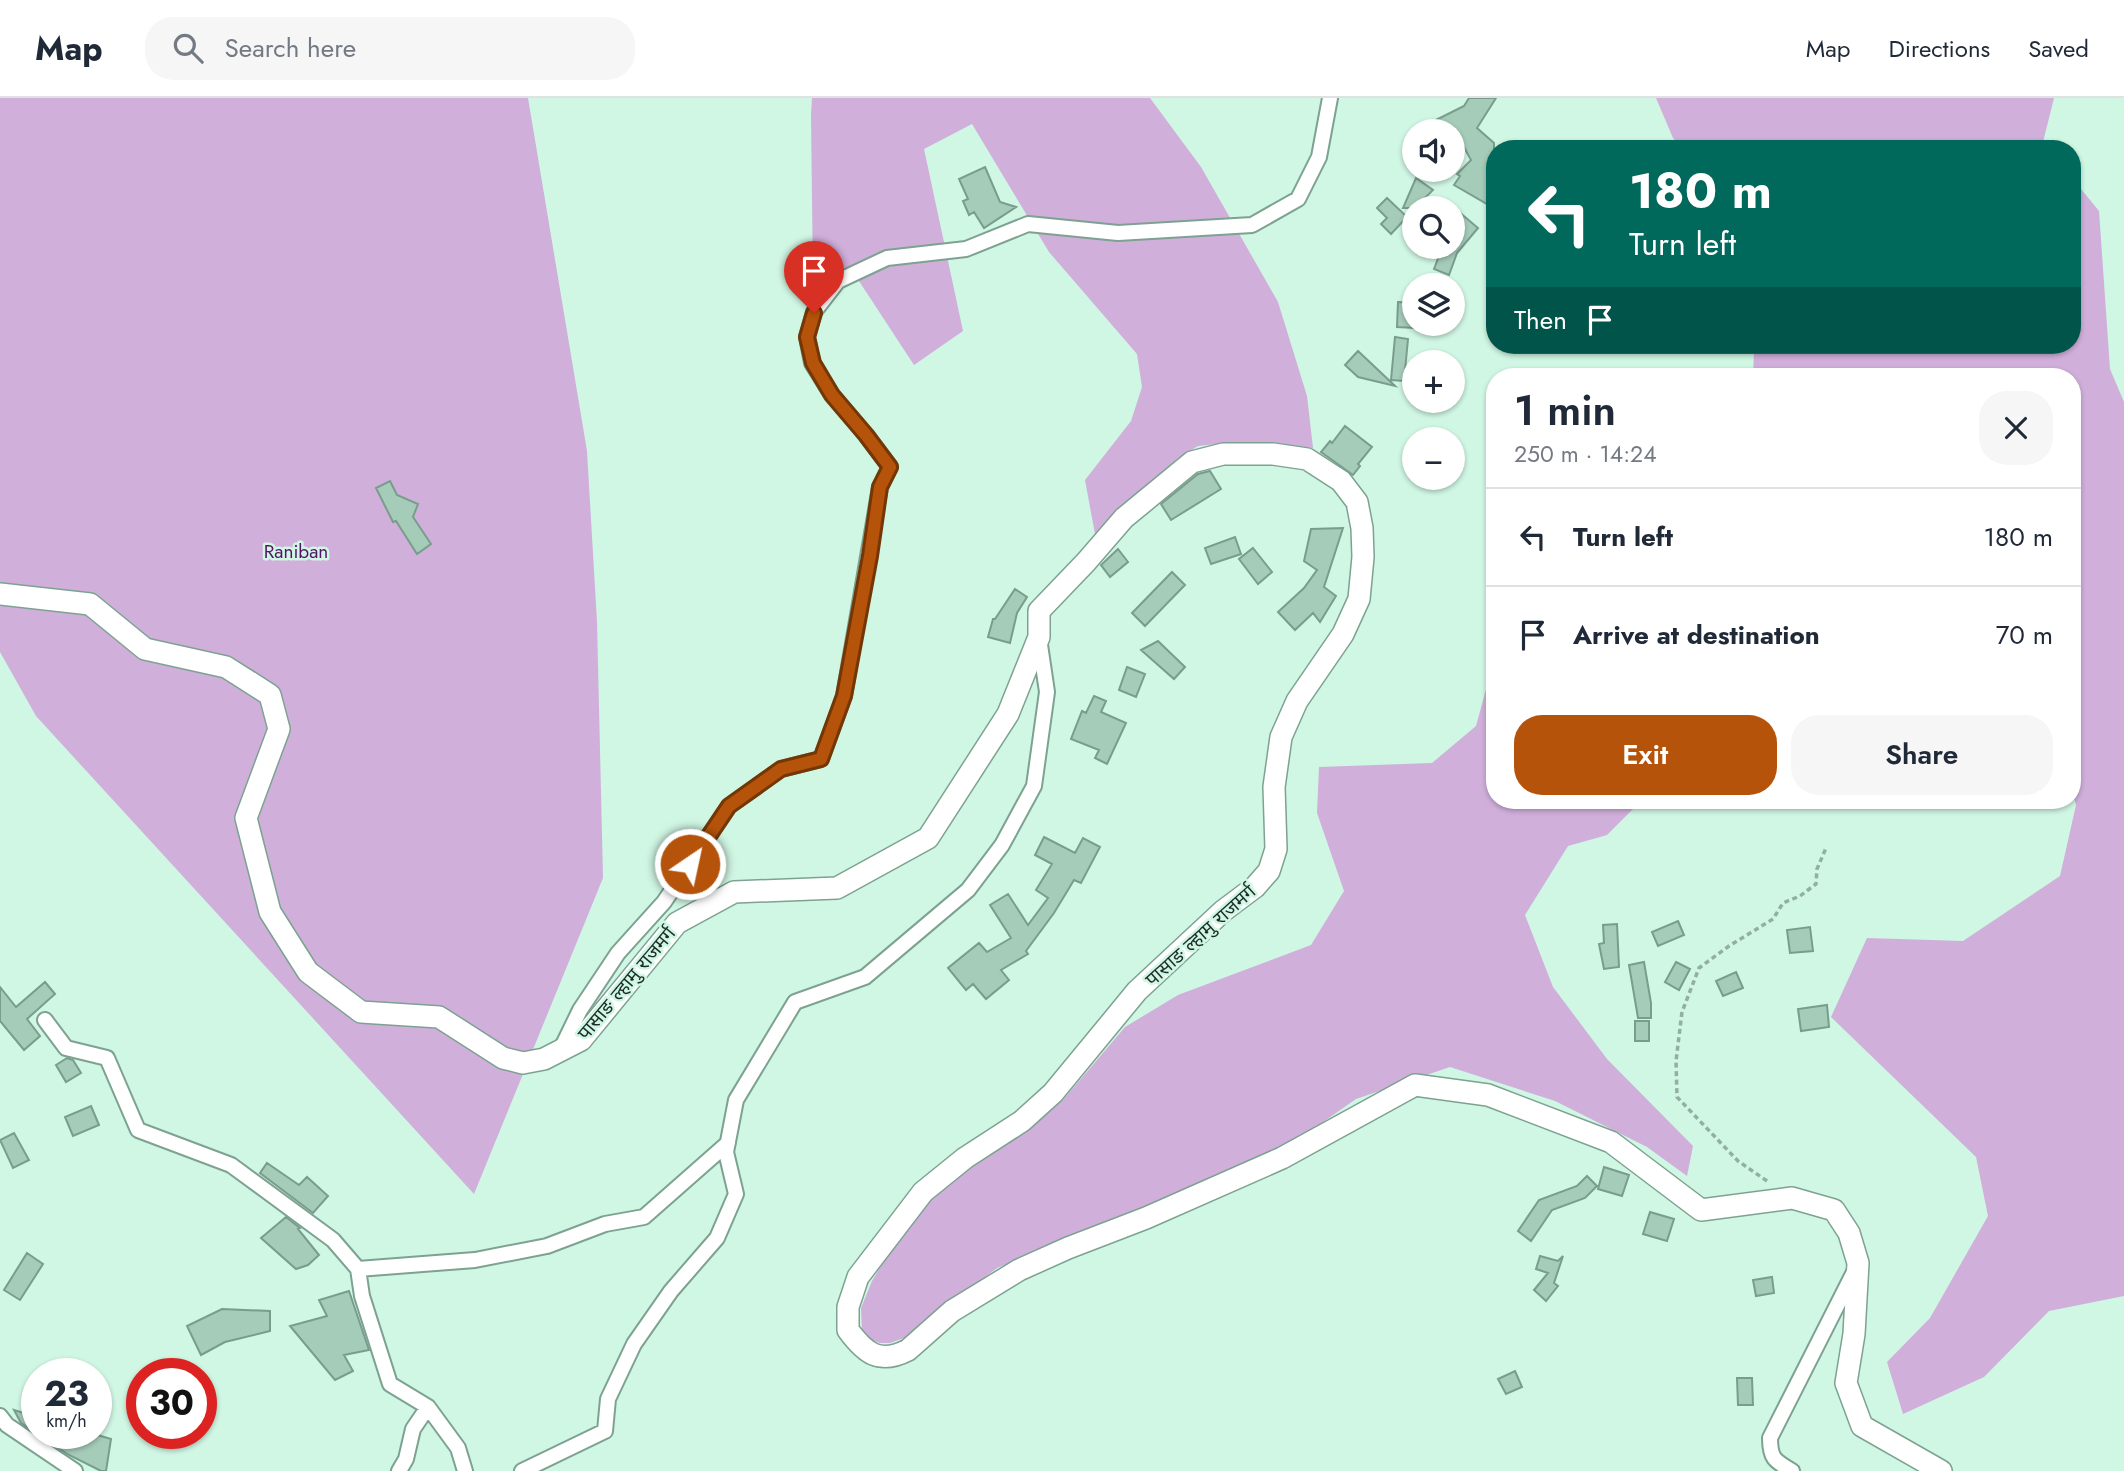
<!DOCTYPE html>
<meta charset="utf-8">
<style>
body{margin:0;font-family:Jost,"Noto Sans Devanagari",sans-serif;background:#f6f6f7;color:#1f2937;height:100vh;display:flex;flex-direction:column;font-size:26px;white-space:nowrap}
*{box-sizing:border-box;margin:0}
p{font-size:23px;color:#747a83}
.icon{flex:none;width:38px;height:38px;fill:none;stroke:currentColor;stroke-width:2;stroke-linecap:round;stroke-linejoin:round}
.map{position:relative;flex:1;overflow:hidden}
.panel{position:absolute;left:1486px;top:270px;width:595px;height:441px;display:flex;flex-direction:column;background:#fff;border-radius:28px;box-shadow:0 2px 5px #0004}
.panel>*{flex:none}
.top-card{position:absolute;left:1486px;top:42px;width:595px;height:214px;border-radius:28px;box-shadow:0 2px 5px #0004;background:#00695c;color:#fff;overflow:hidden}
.controls{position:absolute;left:1402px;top:21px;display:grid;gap:14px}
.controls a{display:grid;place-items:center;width:63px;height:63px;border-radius:50%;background:#fff;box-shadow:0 2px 5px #0004;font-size:35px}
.speed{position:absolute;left:21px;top:1260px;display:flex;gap:14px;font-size:35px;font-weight:700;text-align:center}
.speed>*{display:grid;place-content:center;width:91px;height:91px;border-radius:50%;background:#fff;box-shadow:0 2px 5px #0004;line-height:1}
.speed small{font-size:18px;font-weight:400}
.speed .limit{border:10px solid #d22;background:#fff;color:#111}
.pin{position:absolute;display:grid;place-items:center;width:60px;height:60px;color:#fff;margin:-72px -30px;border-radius:50% 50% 50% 0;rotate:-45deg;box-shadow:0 0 7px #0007}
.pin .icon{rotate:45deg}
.me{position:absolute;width:77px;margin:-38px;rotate:34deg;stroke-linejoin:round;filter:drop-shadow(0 0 5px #0008)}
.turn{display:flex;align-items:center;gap:24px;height:147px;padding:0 28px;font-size:32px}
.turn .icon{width:91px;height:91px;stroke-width:2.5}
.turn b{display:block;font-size:49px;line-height:60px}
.then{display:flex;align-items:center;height:66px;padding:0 28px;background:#0003;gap:14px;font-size:26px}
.round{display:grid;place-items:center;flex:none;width:74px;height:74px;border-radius:28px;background:#f6f6f7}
.overview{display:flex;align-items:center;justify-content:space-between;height:119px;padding:0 28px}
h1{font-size:42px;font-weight:600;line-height:52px}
.primary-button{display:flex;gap:14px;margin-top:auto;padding:14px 28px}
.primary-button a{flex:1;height:80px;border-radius:28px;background:#b45309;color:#fff;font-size:28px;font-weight:600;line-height:80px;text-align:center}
.primary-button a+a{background:#f6f6f7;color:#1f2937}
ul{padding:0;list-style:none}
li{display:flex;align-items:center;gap:21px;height:98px;padding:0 28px;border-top:2px solid #e0e1e3}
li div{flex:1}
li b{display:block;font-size:26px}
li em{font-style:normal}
header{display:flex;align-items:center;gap:42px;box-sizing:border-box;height:98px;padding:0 35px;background:#fff;border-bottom:2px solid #e0e1e3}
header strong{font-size:33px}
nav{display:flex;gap:38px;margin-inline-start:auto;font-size:24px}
.search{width:490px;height:63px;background:#f6f6f7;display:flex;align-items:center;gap:18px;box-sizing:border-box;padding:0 24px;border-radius:28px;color:#747a83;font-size:26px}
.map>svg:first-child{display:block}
</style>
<header>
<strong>Map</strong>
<div class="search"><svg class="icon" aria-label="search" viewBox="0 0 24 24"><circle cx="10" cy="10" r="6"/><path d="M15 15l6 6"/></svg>Search here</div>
<nav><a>Map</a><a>Directions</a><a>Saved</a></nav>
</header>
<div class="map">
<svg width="2124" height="1373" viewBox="0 0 2124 1373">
<rect width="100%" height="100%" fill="#d0f6e4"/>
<path fill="#d0afdb" d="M0,0H528L587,353L597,524L603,780L474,1096L36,618L0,554Z
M812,0H1150L1201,69L1278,204L1307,298L1313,350L1226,345L1198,348L1178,360L1095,436L1085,382L1131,323L1142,289L1137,256L1049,154L972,26L924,51L963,233L914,267L857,180L813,183L811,17Z
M1656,0H2054L2043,44L2048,51H1683L1673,40Z
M2072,80L2099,113L2110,271L2124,304V1198L2049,1213L1984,1279L1903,1316L1887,1264L1930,1220L1988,1118L1976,1059L1831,919L1867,840L1963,843L2060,778L2076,707L2072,693V278H1753L1754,253L1749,247H2072Z
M1494,562V702H1642L1607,737L1568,748L1525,817L1553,889L1607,961L1693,1048L1687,1078L1647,1049L1555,1003L1450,969L1356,1001L1273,1059L997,1170L904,1240L890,1245H880L870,1242L862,1234L861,1210L872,1183L892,1150L932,1099L971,1069L1025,1034L1063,1002L1125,929L1178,897L1311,847L1344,793L1317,715L1319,669L1432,665L1476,628Z"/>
<path fill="#a5cbb9" stroke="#799d8d" stroke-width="2" d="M1469,0H1496L1477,30L1494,45V80L1489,76L1487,106L1454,87L1460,78L1457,76L1471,62L1455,33H1414L1464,8Z
M985,69L1000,104L1016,109L984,130L974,114L969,117L963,103L968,101L959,81Z
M1416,80L1433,92L1415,110H1403Z
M1387,100L1407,119L1391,136L1381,126L1387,120L1377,110Z
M1452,108L1478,130L1457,155L1449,177L1434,171L1442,150L1452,149Z
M1398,204L1414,205V230L1397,229Z
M1395,239L1408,241L1404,283L1391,282Z
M1358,253L1395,288L1358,279L1345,267Z
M1345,328L1372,349L1358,366L1360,368L1353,377L1321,354L1330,343L1332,345Z
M1210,373L1221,391L1171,422L1161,406L1198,376Z
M390,383L397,397L418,406L413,419L431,446L417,456L396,423L393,424L376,390Z
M1343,430L1324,489L1336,498L1320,524L1313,515L1295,532L1278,514L1304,490L1317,472L1304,463L1311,431Z
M1235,439L1241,456L1211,466L1205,450Z
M1253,450L1272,474L1258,486L1239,461Z
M1118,451L1128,464L1110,479L1101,467Z
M1172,474L1185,487L1145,528L1132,515Z
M1015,491L1027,499L1017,515L1010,545L988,539L993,521H995Z
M1158,543L1185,569L1174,581L1141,552Z
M1127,569L1145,576L1136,599L1119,592Z
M1094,598L1106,603L1101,614L1126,625L1107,666L1095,660L1099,652L1071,641L1082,613L1086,615Z
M1044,739L1075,755L1083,740L1100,749L1081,785L1074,782L1054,815L1026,853L1028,856L1001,872L1009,882L986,901L973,886L966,892L948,870L979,845L987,854L1011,840L990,807L1008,796L1028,827L1048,800L1036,792L1052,766L1035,757Z
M1678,823L1684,837L1658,848L1652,834Z
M1617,826L1619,869L1604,871L1599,846L1604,845L1603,827Z
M1810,829L1813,853L1790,855L1787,832Z
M1644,864L1651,905V920H1638L1629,867Z
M1676,864L1690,871L1679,892L1665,884Z
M1736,874L1743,890L1723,898L1716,883Z
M45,884L55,896L27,921L40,938L24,952L0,923V889L16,909Z
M1827,907L1829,929L1801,933L1798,911Z
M1635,923H1649V943H1635Z
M67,960L73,962L81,975L66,984L56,967Z
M91,1008L99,1027L73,1038L65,1019Z
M14,1035L29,1062L13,1070L0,1042Z
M267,1065L299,1087L307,1079L328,1098L313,1115L260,1075Z
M1604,1069L1629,1077L1622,1098L1598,1091Z
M1587,1078L1597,1088L1585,1100L1552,1112L1531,1143L1518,1133L1539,1102L1577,1088Z
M1650,1114L1674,1121L1667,1143L1643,1136Z
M286,1119L300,1130L298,1131L319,1157L308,1167L296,1171L261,1140Z
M27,1155L43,1166L20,1202L4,1192Z
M1540,1158L1558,1163L1563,1158L1554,1185L1558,1188L1546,1203L1534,1192L1548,1175L1536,1171Z
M1772,1179L1774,1195L1756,1198L1753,1182Z
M349,1193L369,1252L344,1257L353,1273L335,1282L290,1228L327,1218L319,1202Z
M222,1211L270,1213V1233L225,1244L201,1257L187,1228Z
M1515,1273L1522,1289L1506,1296L1498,1281Z
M1737,1280H1752L1753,1307H1738Z
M14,1312L37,1319V1335H91L111,1341L106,1373H101L69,1357L21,1325Z"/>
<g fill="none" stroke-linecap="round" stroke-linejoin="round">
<defs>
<path id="minor" d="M45,922L66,950L107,960L138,1032L231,1067L333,1142L358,1171
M561,951L580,912L618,855L664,804L729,708L781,671L821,661L844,598L880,389L890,369L866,337L832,297L812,265L807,239L814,214L838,183L887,160L966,151L1028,126L1118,135L1252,127L1298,101L1319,59L1330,0
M0,1318L7,1327L75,1373
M399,1373L406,1361L413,1331L428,1309
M465,1373L458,1350L428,1309L390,1286L362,1198L358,1171L475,1162L547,1148L605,1126L644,1119L728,1045
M522,1373L605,1333L608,1301L634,1246L671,1193L717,1140L736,1096L726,1054L736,1002L795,904L865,879L968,792L1002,747L1034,688L1047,594L1039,540
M1792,1373C1775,1363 1770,1361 1770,1340L1854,1174"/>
<path id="primary" d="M0,496L90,506L145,551L226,569L270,597L279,631L246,720L270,814L308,874L361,914L439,919L503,960L523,965L544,961L581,942L677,825L734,794L837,790L928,740L1008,616L1039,539V513L1086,464L1124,420L1192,364L1223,356H1273L1307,361L1341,383L1357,404L1362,430L1363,459L1359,501L1343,536L1297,603L1281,639L1274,689L1276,751L1269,773L1255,789L1223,813L1137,893L1053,995L1022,1023L965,1060L923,1094L858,1179L848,1209V1232C865,1255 879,1267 908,1252L952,1213L1019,1172L1068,1150L1146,1120L1282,1060L1415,987L1488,997L1611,1044L1701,1112L1792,1100L1834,1112L1849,1135L1858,1165L1854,1236L1846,1285L1862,1328L1941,1373"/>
</defs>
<use href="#minor" stroke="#7da291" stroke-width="18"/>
<use href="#primary" stroke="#7da291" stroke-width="24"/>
<path stroke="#92b0a2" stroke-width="3.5" stroke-dasharray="5 3.5" stroke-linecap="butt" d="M1767,1083L1738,1063L1677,999L1676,963L1682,914L1699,870L1729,848L1773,821L1783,805L1800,798L1816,786L1817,771L1826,750"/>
<use href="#minor" stroke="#fff" stroke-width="14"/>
<use href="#primary" stroke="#fff" stroke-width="21"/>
</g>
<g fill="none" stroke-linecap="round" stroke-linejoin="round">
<defs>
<path id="route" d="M690,766L729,708L781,671L821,661L844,598L870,458L880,389L890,369L866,337L832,297L813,265L807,239L814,215"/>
</defs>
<use href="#route" stroke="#753606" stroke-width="18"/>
<use href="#route" stroke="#b45309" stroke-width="12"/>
</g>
<g text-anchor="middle" stroke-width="5" stroke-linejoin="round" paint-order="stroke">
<g font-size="19" fill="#561368" stroke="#d0f6e4">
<text x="296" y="460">Raniban</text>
</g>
<g font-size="19" fill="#1d2c26" stroke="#d0f6e4">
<text transform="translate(1200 837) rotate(-42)" y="7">पासाङ ल्हामु राजमर्ग</text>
<text transform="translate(626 885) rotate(-50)" y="7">पासाङ ल्हामु राजमर्ग</text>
</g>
</g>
</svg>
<div class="controls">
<a><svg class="icon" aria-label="sound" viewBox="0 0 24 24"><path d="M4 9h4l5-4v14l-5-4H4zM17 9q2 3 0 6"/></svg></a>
<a><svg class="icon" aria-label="search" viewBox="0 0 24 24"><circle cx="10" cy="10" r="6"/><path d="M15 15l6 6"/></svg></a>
<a><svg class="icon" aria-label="layers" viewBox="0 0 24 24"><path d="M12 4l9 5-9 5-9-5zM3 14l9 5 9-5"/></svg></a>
<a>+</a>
<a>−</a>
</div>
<div class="speed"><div>23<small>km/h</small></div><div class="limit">30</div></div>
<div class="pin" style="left:814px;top:215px;background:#d93025"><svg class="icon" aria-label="arrive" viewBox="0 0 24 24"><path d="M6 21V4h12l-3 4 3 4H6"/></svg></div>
<svg class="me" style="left:690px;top:766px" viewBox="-20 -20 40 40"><circle r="17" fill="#b45309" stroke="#fff" stroke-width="3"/><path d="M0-11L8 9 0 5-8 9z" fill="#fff"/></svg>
<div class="top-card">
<div class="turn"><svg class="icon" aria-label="left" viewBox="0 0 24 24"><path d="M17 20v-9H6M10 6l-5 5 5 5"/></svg><div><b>180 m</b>Turn left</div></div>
<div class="then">Then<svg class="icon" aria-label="arrive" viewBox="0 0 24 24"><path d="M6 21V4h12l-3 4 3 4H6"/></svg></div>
</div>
<section class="panel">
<div class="overview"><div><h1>1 min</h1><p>250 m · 14:24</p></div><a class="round"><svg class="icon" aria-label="close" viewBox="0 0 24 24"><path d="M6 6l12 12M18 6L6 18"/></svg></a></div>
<ul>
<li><svg class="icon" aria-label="left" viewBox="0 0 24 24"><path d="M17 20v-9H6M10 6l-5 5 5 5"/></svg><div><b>Turn left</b></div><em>180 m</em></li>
<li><svg class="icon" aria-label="arrive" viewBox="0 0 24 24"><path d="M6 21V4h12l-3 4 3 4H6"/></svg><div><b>Arrive at destination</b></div><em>70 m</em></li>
</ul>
<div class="primary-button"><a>Exit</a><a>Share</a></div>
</section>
</div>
